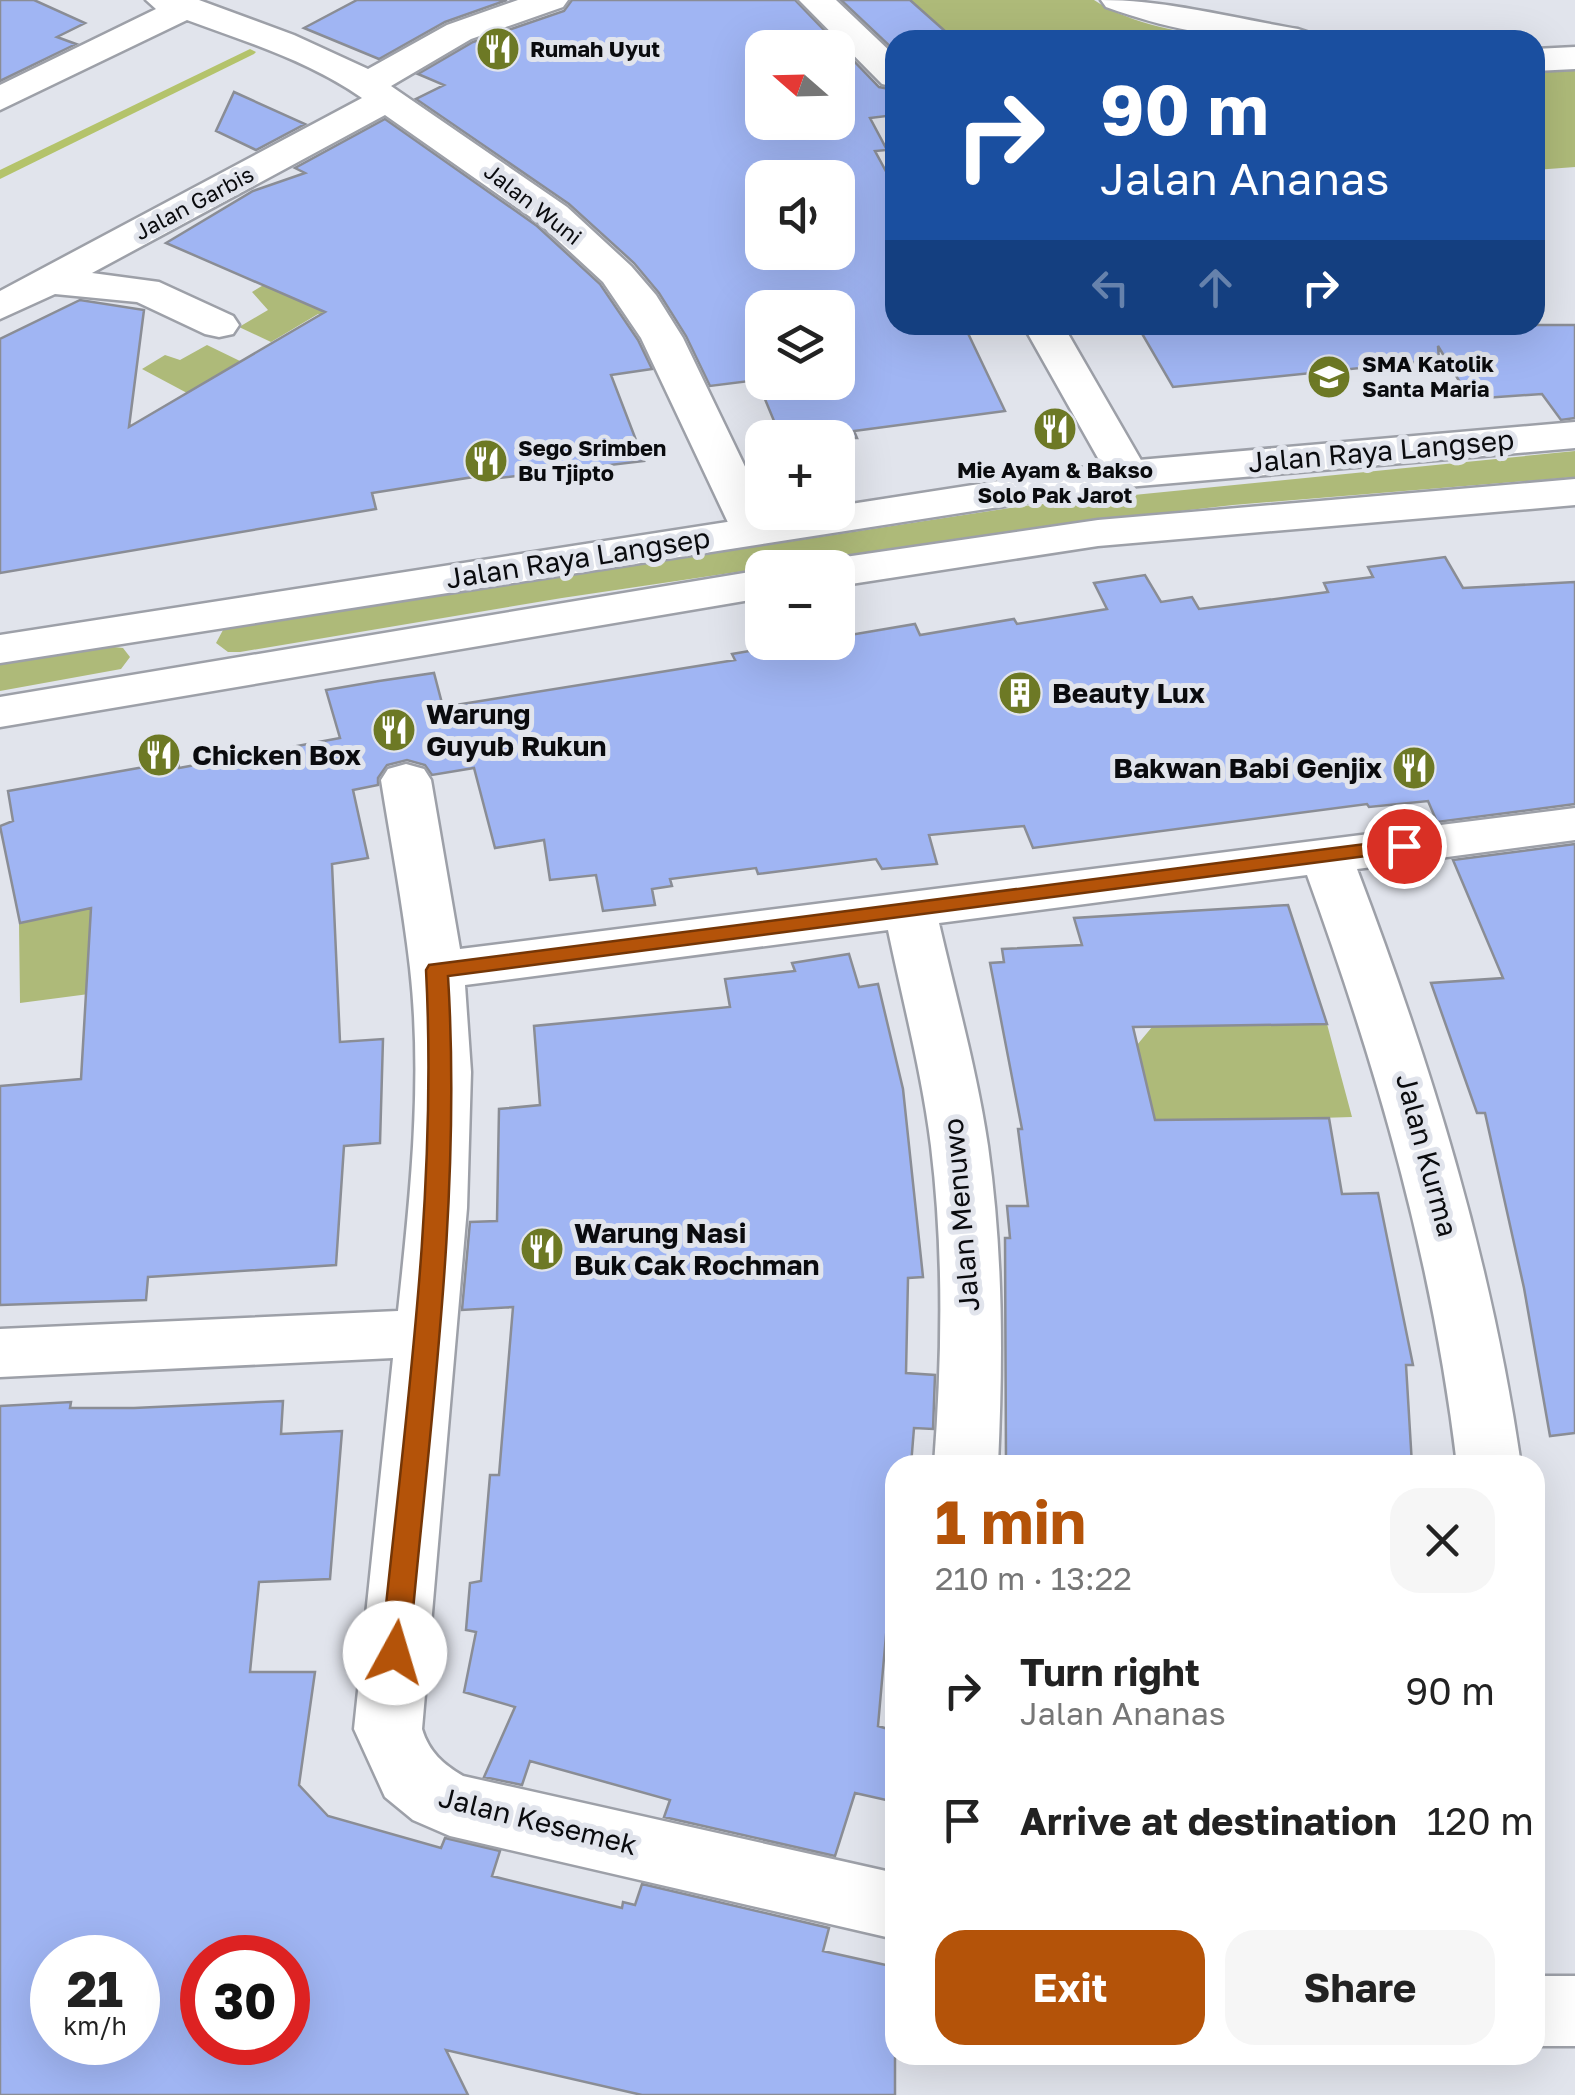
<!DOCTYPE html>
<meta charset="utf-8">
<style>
body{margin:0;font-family:"Golos Text",sans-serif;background:#f6f6f6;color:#222;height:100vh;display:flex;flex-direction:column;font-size:38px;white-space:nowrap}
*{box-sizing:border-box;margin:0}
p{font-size:32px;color:#767676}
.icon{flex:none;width:55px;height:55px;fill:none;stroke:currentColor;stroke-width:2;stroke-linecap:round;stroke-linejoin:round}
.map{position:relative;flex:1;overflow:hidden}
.drawer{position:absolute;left:885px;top:1455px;width:660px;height:610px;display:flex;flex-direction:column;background:#fff;border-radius:30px;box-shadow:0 10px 40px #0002}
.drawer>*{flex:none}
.top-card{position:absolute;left:885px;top:30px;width:660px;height:305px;border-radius:30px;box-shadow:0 10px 40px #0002;background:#1a4fa0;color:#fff;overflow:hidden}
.needle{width:65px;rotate:290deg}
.buttons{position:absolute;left:745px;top:30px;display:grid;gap:20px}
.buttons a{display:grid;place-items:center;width:110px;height:110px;border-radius:20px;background:#fff;box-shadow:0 10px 40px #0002;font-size:50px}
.speed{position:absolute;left:30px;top:1935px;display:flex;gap:20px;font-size:50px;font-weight:700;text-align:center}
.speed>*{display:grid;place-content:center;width:130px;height:130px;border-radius:50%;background:#fff;box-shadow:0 10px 40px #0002;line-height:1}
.speed small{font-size:25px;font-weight:400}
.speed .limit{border:15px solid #d22;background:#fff;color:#111}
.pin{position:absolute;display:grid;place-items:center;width:85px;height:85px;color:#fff;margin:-42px;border:5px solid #fff;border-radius:50%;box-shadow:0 2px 10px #0007}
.me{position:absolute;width:110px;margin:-55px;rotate:6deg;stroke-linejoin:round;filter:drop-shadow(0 0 8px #0008)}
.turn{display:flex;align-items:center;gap:35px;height:210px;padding:0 50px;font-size:45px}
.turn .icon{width:130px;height:130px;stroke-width:2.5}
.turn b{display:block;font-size:70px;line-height:85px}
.lanes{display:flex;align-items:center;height:95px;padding:0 50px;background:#0003;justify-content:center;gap:50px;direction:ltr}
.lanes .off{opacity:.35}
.round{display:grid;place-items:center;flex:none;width:105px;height:105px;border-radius:30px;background:#f6f6f6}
.overview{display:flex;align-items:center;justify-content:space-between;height:170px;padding:0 50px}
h1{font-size:60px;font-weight:700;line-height:75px;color:#b45309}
.primary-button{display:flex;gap:20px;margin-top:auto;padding:20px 50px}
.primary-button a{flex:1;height:115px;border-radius:30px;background:#b45309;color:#fff;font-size:40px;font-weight:700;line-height:115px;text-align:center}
.primary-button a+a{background:#f6f6f6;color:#222}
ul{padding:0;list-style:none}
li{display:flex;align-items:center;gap:30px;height:130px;padding:0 50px}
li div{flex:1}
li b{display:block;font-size:38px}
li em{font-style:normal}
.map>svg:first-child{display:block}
</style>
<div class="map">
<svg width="1575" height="2095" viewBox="0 0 1575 2095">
<rect width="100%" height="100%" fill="#e1e4ec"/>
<path fill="#aeba79" d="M910,0H1094C1134,26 1183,32 1230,40H955Z
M1535,70H1575V167L1535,170Z
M359,227L443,304L318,314L271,342L239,327L268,310L252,292Z
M207,345L240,361L187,393L142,369L165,355L180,360Z
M1575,451V477L1233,505L1032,528L562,598L240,652H228L216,643L223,630L234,626L1023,506Z
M105,646L123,648L130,657L121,669L0,691V663Z
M172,891L173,983L20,1003L19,923Z
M1327,1024L1352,1117L1156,1123L1137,1045L1152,1027Z"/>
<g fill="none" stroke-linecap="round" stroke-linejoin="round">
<path fill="#b4c36b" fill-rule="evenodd" d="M250,49L256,52L254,54L0,179V170Z"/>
</g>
<path fill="#a0b5f3" stroke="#8a8d95" stroke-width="2.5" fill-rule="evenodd" d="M0,0H34L85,23L57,37L76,44L0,81Z
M357,0H507L445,22L379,59L304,28Z
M572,0H795L879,87L895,90V115L870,118L887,150L875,151L895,188V325H964L1005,411L854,431L857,438H790L788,432L779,433L757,380L710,386L686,336L659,293L634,263L569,204L416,99L444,85L418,74L473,42L564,11ZM762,48H838V122H762ZM762,178H838V252H762ZM762,308H838V382H762Z
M841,0H910L955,40H895V51Z
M234,92L305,124L256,150L216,131Z
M385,119L537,226L600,284L638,340L652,369L611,375L644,461L482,480L480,476L372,493L376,509L0,573V339L80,300L144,310L129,427L325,312L166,243L253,191L305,173L295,168Z
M1137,325H1575V418L1561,420L1542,394L1470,399L1438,346L1439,360L1173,387Z
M1445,557L1463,588L1575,582V804L1437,822L1428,801L1369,807L1367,804L1033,848L1024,826L929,835L937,864L882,869L876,859L758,874L756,868L670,879L672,886L652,889L655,905L603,911L596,875L550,880L544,840L495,848L474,768L432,775L425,765L407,760L387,765L378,778V785L353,790L368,858L332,864L340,1042L383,1039L380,1143L344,1146L336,1265L148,1277L146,1300L0,1305V1086L81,1079L91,908L20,923L0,826L13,821L8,791L178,761L179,768L340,738L326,690L379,681L434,673L443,707L735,660L732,654L801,642H838V637L915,624L920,635L1014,619L1017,624L1107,609L1094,583L1145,575L1161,602L1192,597L1199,609L1328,592L1324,583L1373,577L1368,567Z
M1575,844V1433L1550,1436L1524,1288L1485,1113H1477L1431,983L1503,978L1453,860Z
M1288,905L1327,1024L1133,1027L1155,1120L1329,1118L1342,1194L1378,1193L1413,1365H1406L1412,1465H1006L1005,1238H1010L1007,1206H1028L1018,1129H1022L990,963L1004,962L1002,949L1082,945L1074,918Z
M849,954L859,987L878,984L903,1089L923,1277L908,1278L906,1373L935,1375L933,1429L914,1428L911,1465H895V1533L878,1726L895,1731V1802L855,1793L835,1856L664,1817L670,1800L530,1761L522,1785L484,1777L515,1707L464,1692L476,1632L466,1630L470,1583L481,1581L490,1475H499L513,1307L462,1310L470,1222L497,1221L499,1109L540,1105L534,1026L730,1007L725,979L795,971L792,963Z
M283,1401L281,1434L342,1431L330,1579L259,1582L250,1672H315L299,1785L328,1816L441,1848L445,1838L500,1851L492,1876L622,1908L623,1902L635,1905L642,1884L829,1928L823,1951L895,1967V2095H642L446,2050L468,2095H0V1406L71,1402L70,1408H134ZM52,1958H138V2042H52ZM202,1958H288V2042H202Z"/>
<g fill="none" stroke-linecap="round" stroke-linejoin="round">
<defs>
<path id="street" d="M146,0H199L294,35L368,69L447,25L518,0H568L563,7L471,39L391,86L567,207L631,266L656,295L683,338L762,502V512H767L776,531L770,541L754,544L738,541L732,531L641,338L603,282L539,223L385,115L92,273L159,282L233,316L239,325L233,334L219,337L205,334L137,302L55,294L0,319V291L362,98C309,61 247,42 187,20L0,110V85L156,9Z
M799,0H836L895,56V87L882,84Z
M1101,0C1167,0 1232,18 1298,29L1310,33L1316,40C1236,40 1181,34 1106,7Z
M1575,47V69L1535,71V49Z
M1023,325H1063L1149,474L1142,483L1127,487L1112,483Z
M406,764L424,769L431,780L460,949L1575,808V840L1357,869C1431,1064 1491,1258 1521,1465H1457C1433,1261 1377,1068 1307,875L939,923C956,997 977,1071 988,1146C1003,1252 1003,1358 998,1465H934C942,1359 944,1252 931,1146C922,1073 903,1002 888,930L465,985L471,1072L467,1208L422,1729C429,1752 443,1764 463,1776L895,1873V1939L450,1836L413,1820L385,1797L354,1729L393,1358L0,1377V1329L398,1311C410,1198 423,1082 410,968C403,905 391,843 381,780L388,769Z
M1535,1976H1575V2046H1535Z"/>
<path id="primary" d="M1575,422V448L1127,487L0,663V635L792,512H838V506L1127,461Z
M1575,479V505L1098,546L838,586V568H818L822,562L838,558L1098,520Z
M762,570V598L0,727V697Z"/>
</defs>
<use href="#street" stroke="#9da0a8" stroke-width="5"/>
<use href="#primary" stroke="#9da0a8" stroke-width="5"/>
<use href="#street" fill="#fff" fill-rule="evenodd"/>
<use href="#primary" fill="#fff" fill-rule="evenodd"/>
</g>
<path fill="#b45309" stroke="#753606" stroke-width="2.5" d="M1404,839L1415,846L1412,850L448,976C462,1202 429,1428 409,1653L405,1661L395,1665L385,1661L381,1653C404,1426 438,1198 426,970L429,965Z"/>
<defs>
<symbol id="restaurant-disc" viewBox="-11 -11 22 22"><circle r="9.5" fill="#6d7925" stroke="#e1e4ec"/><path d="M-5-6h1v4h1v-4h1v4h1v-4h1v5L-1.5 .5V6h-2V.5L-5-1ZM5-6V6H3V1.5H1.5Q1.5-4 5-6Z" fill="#fff"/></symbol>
<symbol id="school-disc" viewBox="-11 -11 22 22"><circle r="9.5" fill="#6d7925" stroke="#e1e4ec"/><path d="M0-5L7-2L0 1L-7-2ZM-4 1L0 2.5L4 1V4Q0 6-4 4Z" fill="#fff"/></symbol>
<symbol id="building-disc" viewBox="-11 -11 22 22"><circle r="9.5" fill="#6d7925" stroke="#e1e4ec"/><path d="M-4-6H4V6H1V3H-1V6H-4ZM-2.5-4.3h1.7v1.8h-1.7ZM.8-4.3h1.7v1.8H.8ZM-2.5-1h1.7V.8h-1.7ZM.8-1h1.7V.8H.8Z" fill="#fff"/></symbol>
</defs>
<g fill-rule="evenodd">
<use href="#restaurant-disc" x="473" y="24" width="50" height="50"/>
<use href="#school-disc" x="1304" y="352" width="50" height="50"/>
<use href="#restaurant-disc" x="1030" y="404" width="50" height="50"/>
<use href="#restaurant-disc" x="461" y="436" width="50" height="50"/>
<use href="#building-disc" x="995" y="668" width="50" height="50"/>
<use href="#restaurant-disc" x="369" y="705" width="50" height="50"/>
<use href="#restaurant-disc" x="134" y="730" width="50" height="50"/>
<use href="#restaurant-disc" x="1389" y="743" width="50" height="50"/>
<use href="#restaurant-disc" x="517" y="1224" width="50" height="50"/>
</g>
<g text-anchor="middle" stroke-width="10" stroke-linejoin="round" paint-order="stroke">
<g font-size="22" font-weight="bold" fill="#0a0b0e" stroke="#e1e4ec" text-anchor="start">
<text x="530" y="57">Rumah Uyut</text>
<text x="1362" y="372">SMA Katolik<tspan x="1362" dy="25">Santa Maria</tspan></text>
<text x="518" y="456">Sego Srimben<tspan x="518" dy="25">Bu Tjipto</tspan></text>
<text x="1055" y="478" text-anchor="middle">Mie Ayam &amp; Bakso<tspan x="1055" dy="25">Solo Pak Jarot</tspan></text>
</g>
<g font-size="22" fill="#0a0b0e" stroke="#e1e4ec">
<text transform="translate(194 203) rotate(-28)" y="8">Jalan Garbis</text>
<text transform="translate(533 204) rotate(38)" y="8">Jalan Wuni</text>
</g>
<g font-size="28" fill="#0a0b0e" stroke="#e1e4ec">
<text transform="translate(1381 451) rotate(-5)" y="10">Jalan Raya Langsep</text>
<text transform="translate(578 558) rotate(-9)" y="10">Jalan Raya Langsep</text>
<text transform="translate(1427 1155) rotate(75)" y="10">Jalan Kurma</text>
<text transform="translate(961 1215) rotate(-95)" y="10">Jalan Menuwo</text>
<text transform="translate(538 1821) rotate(14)" y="10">Jalan Kesemek</text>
</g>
<g font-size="28" font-weight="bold" fill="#0a0b0e" stroke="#e1e4ec" text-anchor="start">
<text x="1052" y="703">Beauty Lux</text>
<text x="426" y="724">Warung<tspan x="426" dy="32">Guyub Rukun</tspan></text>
<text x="192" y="765">Chicken Box</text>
<text x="1382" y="778" text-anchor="end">Bakwan Babi Genjix</text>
<text x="574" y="1243">Warung Nasi<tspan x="574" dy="32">Buk Cak Rochman</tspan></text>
</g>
</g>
</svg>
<div class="buttons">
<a><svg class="needle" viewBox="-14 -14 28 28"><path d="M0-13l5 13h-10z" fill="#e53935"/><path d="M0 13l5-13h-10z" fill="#767676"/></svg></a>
<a><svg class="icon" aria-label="sound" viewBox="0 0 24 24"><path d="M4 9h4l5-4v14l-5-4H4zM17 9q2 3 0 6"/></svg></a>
<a><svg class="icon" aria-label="layers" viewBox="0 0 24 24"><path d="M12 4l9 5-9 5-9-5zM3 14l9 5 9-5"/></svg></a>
<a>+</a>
<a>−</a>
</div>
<div class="speed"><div>21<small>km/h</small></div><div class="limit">30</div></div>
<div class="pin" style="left:1404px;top:846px;background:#d93025"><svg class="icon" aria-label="arrive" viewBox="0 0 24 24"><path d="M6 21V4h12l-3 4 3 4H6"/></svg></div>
<svg class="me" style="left:395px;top:1653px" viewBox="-20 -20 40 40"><circle r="19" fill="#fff"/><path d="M0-13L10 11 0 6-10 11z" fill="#b45309"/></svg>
<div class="top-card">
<div class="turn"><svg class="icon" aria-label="right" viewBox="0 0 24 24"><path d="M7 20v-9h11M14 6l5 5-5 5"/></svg><div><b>90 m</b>Jalan Ananas</div></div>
<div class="lanes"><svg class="icon off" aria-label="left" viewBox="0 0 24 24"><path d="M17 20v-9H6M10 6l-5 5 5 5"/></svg><svg class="icon off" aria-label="ahead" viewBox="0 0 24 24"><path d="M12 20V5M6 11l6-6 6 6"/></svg><svg class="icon" aria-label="right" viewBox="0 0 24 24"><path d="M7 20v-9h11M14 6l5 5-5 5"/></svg></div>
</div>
<section class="drawer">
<div class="overview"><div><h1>1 min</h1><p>210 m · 13:22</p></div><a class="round"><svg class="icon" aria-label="close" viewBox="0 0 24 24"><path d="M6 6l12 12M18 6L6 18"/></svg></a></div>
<ul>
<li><svg class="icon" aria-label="right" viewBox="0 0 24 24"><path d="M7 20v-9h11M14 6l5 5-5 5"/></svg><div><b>Turn right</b><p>Jalan Ananas</p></div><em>90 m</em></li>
<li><svg class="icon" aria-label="arrive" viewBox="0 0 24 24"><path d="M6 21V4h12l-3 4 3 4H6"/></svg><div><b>Arrive at destination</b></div><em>120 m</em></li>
</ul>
<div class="primary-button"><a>Exit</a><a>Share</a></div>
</section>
</div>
